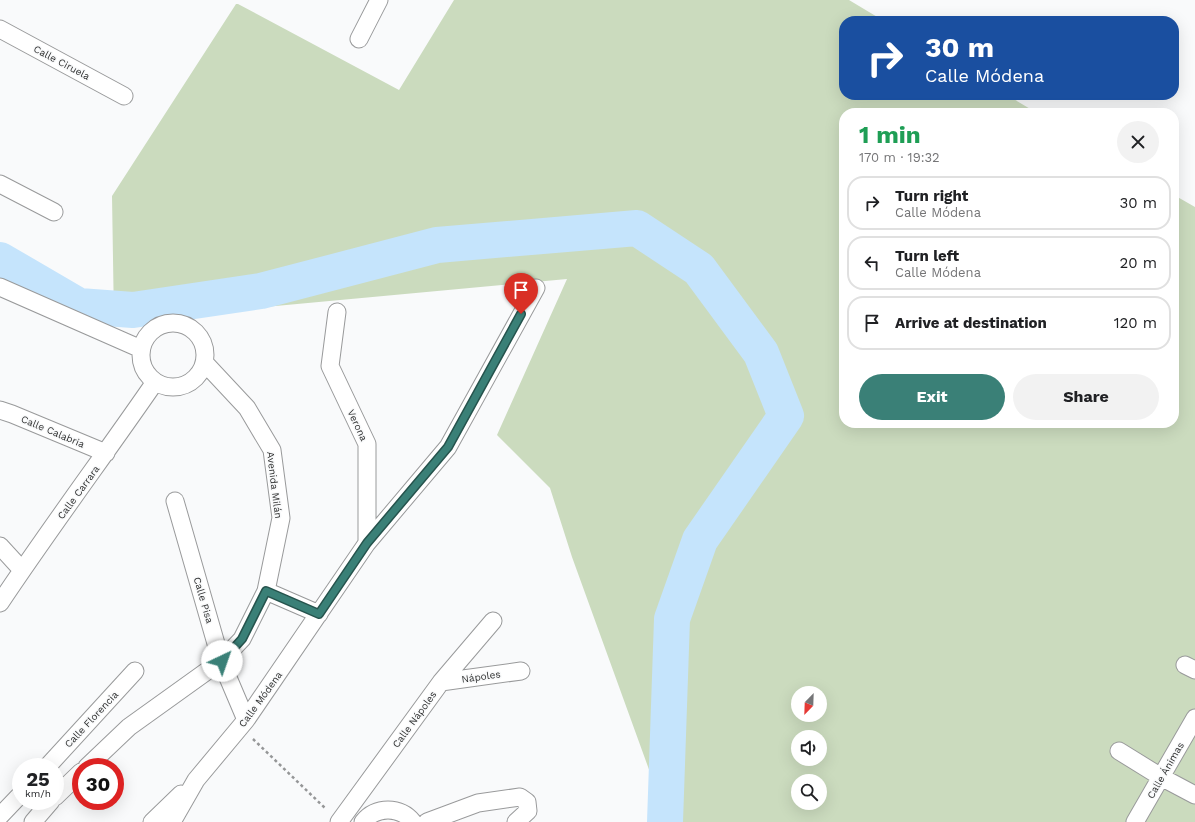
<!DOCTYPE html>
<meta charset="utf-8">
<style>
body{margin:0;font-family:"Work Sans",sans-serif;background:#f2f2f2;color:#202124;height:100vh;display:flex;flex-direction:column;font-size:15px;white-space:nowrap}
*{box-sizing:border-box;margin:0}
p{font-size:13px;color:#757577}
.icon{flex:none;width:22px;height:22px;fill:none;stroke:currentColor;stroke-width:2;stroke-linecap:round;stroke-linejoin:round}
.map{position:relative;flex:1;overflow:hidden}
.side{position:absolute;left:839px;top:108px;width:340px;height:320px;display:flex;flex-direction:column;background:#fff;border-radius:16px;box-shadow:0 4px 16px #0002}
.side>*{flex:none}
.hud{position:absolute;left:839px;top:16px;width:340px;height:84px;border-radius:16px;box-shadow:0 4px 16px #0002;background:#1a4fa0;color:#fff;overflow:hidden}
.needle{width:26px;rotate:203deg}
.fabs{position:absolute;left:791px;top:686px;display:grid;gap:8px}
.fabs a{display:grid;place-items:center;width:36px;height:36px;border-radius:50%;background:#fff;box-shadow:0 4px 16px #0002;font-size:20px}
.speed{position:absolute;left:12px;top:758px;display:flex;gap:8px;font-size:20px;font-weight:700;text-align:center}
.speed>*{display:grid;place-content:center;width:52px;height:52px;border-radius:50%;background:#fff;box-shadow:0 4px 16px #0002;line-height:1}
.speed small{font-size:10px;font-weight:400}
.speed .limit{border:6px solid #d22;background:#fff;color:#111}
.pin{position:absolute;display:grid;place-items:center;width:34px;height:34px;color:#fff;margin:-41px -17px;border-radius:50% 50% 50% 0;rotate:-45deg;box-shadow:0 0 4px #0007}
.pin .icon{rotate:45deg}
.me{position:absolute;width:44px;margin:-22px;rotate:42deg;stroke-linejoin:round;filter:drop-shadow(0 0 3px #0008)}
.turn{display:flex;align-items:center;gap:14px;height:84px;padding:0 20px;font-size:18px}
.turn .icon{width:52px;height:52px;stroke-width:2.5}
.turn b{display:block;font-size:28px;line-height:34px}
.round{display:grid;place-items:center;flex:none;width:42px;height:42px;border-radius:21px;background:#f2f2f2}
.summary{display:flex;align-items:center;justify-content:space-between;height:68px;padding:0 20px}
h1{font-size:24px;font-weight:700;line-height:30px;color:#1e9e55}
.cta{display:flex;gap:8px;margin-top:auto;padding:8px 20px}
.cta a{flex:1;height:46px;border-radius:24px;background:#3a8077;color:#fff;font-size:16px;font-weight:700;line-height:46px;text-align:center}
.cta a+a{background:#f2f2f2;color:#202124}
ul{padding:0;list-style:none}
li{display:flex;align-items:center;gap:12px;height:54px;margin:0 8px 6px;padding:0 12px;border:2px solid #e0e0e0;border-radius:16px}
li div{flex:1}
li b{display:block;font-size:15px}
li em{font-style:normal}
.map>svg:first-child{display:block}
</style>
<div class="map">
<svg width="1195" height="822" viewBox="0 0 1195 822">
<rect width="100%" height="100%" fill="#f9fafb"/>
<path fill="#cbdbbe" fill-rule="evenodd" d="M454,0H849L884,21H844V95H1007L1037,113H844V423H1174V195L1195,207V822H668L572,557L550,488L497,435L567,279L114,321L112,196L236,4H238L399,90ZM798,693H820V715H798ZM798,737H820V759H798ZM798,781H820V803H798Z"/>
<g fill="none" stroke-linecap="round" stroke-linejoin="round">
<path stroke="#c5e4fc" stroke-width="36" d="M0,260L79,306L133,310L261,291L437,245L637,228L699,269L761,353L786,416L700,540L672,619L665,822"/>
<defs>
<path id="street" d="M0,29L124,96
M359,39L379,0
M0,184L54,212
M0,287L141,349
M337,312L330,366L367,444V543
M141 355a32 32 0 1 1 64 0a32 32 0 1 1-64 0Z
M0,410L12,414L106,453
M175,501L221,661L246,720
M0,546L22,570
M266,591L319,614
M0,603C50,528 104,456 155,382
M1185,665L1195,670
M441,682L521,671
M1119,751L1161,777L1195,795
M47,767L135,671
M87,767L129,727L221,661L242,639L266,591L281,518L272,450L247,408L204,362
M55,797L81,772
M0,816L21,794
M33,822L51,801
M152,822L181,794
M172,822L196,780L246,720L367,543L448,447L536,288
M339,822L441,682L493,621
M363,822C376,806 400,806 413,822
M427,822L478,803L520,797L527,802L528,811L516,822
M1135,822L1195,718"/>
</defs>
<use href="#street" stroke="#999a9b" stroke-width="19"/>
<path stroke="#959697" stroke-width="2.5" stroke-dasharray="3 3" stroke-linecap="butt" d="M253,739L326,809"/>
<use href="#street" stroke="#fff" stroke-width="17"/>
</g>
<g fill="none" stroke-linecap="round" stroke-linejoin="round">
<defs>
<path id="route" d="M222,661L242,639L266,591L319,614L367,543L448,447L521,314"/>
</defs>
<use href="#route" stroke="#26534d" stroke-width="10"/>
<use href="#route" stroke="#3a8077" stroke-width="7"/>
</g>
<g text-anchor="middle" stroke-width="3" stroke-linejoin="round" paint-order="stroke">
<g font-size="10" fill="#2e2f2f" stroke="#f9fafb">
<text transform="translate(62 62) rotate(28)" y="4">Calle Ciruela</text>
<text transform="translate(358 425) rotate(65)" y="4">Verona</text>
<text transform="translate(53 431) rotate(23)" y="4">Calle Calabria</text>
<text transform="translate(275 485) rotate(83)" y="4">Avenida Milán</text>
<text transform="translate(78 492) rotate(-54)" y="4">Calle Carrara</text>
<text transform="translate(204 600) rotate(74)" y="4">Calle Pisa</text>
<text transform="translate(481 676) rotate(-8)" y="4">Nápoles</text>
<text transform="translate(260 699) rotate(-54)" y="4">Calle Módena</text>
<text transform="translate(91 719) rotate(-47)" y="4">Calle Florencia</text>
<text transform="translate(414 719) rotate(-54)" y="4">Calle Nápoles</text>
<text transform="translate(1165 770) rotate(-60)" y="4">Calle Ánimas</text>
</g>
</g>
</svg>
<div class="fabs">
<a><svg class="needle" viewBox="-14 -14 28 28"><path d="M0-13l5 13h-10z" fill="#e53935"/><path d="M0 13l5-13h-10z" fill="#757577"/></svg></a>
<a><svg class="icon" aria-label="sound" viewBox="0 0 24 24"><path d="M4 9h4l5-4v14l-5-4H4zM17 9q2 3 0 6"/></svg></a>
<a><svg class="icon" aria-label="search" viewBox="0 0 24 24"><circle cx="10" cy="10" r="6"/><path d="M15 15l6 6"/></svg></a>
</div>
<div class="speed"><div>25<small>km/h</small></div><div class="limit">30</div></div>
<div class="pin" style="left:521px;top:314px;background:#d93025"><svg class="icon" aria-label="arrive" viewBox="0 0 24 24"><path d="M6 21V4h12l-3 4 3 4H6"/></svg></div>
<svg class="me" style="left:222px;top:661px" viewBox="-20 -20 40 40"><circle r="19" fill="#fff"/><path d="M0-13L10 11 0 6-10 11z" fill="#3a8077"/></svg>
<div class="hud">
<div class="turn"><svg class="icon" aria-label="right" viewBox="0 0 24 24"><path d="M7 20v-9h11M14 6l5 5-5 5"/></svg><div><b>30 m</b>Calle Módena</div></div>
</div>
<section class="side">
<div class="summary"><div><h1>1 min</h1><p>170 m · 19:32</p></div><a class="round"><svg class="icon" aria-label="close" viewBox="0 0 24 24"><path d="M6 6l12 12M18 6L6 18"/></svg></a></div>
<ul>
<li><svg class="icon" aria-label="right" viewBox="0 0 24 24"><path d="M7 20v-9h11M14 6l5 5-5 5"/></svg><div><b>Turn right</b><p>Calle Módena</p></div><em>30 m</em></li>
<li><svg class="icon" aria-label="left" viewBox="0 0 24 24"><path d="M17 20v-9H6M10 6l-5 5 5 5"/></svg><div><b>Turn left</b><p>Calle Módena</p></div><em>20 m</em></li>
<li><svg class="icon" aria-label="arrive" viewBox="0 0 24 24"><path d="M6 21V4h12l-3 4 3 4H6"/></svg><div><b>Arrive at destination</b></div><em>120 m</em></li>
</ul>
<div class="cta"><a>Exit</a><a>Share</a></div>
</section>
</div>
